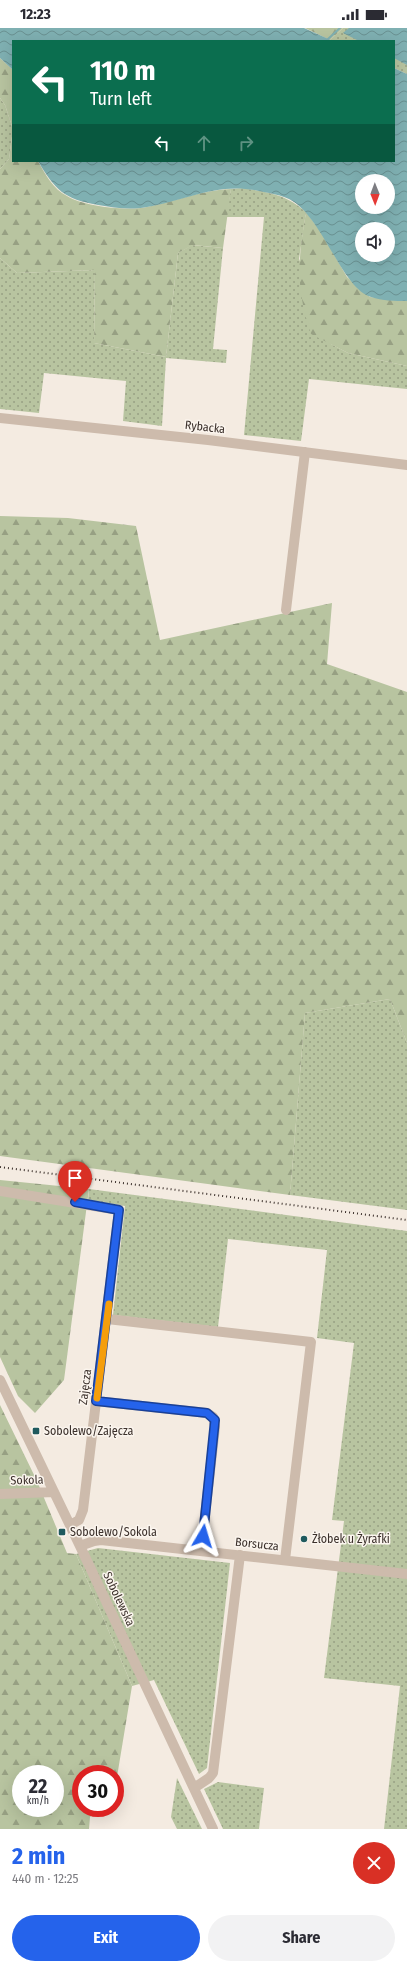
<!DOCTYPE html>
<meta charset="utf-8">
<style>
body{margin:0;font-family:"Fira Sans Condensed",sans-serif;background:#f2f2f3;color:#2b2b33;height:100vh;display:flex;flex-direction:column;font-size:15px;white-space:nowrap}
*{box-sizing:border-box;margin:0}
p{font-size:13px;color:#7c7c81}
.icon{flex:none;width:22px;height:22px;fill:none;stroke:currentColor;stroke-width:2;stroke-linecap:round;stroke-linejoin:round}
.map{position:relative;height:1801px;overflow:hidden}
.panel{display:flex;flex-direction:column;background:#fff;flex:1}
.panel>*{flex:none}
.guide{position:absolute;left:12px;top:12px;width:383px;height:122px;border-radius:0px;box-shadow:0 4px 16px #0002;background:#0b6e4f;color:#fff;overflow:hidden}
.needle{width:26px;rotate:179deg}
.controls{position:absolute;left:355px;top:146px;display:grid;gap:8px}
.controls a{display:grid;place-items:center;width:40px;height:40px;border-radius:50%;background:#fff;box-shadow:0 4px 16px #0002;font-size:20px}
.speed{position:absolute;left:12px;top:1737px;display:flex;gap:8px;font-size:20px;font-weight:700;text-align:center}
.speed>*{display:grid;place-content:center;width:52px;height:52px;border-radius:50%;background:#fff;box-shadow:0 4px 16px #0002;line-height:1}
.speed small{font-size:10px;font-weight:400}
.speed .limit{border:6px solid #d22;background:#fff;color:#111}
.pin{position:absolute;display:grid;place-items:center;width:34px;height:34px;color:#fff;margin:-41px -17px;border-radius:50% 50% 50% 0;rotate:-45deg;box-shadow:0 0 4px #0007}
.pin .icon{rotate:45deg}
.me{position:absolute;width:44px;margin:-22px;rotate:7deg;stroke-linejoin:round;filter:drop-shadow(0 0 3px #0008)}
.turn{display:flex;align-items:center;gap:14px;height:84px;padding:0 12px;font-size:18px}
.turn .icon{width:52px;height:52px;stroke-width:2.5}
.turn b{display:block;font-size:28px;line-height:34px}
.lanes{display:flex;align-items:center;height:38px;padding:0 12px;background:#0003;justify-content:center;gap:20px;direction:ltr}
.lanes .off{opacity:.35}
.round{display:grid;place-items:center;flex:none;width:42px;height:42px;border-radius:21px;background:#f2f2f3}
.summary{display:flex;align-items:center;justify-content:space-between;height:68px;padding:0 12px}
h1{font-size:24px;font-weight:700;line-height:30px;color:#2563eb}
.button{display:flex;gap:8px;margin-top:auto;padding:8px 12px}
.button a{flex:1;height:46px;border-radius:24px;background:#2563eb;color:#fff;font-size:16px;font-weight:700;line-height:46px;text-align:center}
.button a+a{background:#f2f2f3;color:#2b2b33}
.status{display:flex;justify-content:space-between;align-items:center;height:28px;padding:0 20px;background:#fff;direction:ltr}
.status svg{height:11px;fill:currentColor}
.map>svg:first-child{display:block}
</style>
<div class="status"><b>12:23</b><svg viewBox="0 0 49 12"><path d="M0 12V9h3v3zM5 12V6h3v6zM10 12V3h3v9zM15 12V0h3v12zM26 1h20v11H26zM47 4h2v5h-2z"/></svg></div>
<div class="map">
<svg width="407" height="1801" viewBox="0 0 407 1801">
<defs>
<pattern id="grass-dots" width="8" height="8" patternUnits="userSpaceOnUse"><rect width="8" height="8" fill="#b8c4a0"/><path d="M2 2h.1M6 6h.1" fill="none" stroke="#97a083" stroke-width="1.8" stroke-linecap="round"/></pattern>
<pattern id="forest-firs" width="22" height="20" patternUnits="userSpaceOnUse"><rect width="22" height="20" fill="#b8c4a0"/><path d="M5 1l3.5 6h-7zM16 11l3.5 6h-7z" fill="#97a083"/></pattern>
<pattern id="water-waves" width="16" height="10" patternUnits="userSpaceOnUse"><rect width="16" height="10" fill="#7fb0b2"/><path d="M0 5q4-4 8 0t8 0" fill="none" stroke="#699091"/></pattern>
</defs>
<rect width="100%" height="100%" fill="#f4ebe1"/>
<path fill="url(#grass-dots)" d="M343,0H407V46L394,40V13L330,12Z
M0,70L5,77L13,101L9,131L0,141Z
M243,160C270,165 285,166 306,184L299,231L331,316L348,325L407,338V361L309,351L301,413L244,407L264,189H226L231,161Z
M192,217L223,220L213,321L227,322L226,335L166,330L162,398L123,393L126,353L44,345L39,385L0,381V230L17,245L95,242L94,315L166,329L178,225Z
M390,971L407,1015V1182L290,1167L305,985Z
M89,1161L407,1203V1801H384L400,1658L324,1650L344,1493L332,1492L354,1315L317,1310L327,1222L228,1211L218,1299L113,1287L125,1178L88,1172Z
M98,1520L230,1535L207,1740L199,1746L154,1652L132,1658L76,1526Z
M177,1750L202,1801H177L171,1789Z
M218,1754L264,1760L259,1801H223L204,1761Z"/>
<path fill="url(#forest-firs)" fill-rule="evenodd" d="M305,0H343L330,12Z
M0,30L13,42V133H38C45,146 53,161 67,168C85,179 127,183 147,179C176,173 202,162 231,161L223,220L193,217L178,225L166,329L94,315L95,242L17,245L0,230V141L9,131L13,101L5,77L0,70Z
M306,184L321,204L347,249L370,269L407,273V338L348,325L311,306C295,257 298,233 306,184Z
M0,488L68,490L136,498L160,612L332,575L327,636L407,664V1015L390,971L305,985L290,1167L0,1128Z
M0,1152L89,1161L64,1352L35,1385L18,1368L0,1329Z
M0,1377L37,1453L67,1525L76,1526L132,1658L115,1761V1746H81V1780H100L90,1789L89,1801H0ZM21,1746H55V1780H21Z"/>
<path fill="url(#water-waves)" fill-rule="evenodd" d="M0,0H304L333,13H13V42L0,30Z
M349,0H407V37L394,30V13H359L343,5Z
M394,40L407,46V273C395,273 382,273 371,269C343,261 324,194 294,174C283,166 266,165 254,162C216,155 183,173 147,179C130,182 115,180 98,177C64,171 55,162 38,133H394ZM362,153H388V179H362ZM362,201H388V227H362Z"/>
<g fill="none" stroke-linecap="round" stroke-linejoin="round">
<path stroke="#7fb0b2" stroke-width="2" d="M328,11L340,0"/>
<path stroke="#cdbbac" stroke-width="10" d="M0,390L208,412L407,437
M286,582L305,424
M0,1163L119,1182L83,1482L79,1492L70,1497
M107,1291L311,1314L285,1532
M0,1352L80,1518L213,1801
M96,1373L207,1385L213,1389L215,1399L201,1523
M0,1466L54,1464
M80,1518L94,1513L101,1512L407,1546
M194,1760L209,1750L213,1745L240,1527"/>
<path stroke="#3b302b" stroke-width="2" stroke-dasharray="1 3" stroke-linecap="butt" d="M0,1139L407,1192"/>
</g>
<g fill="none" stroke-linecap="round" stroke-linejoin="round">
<defs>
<path id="route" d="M75,1174L119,1182L96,1373L207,1385L215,1392L203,1508"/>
</defs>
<use href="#route" stroke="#184099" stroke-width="10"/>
<use href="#route" stroke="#2563eb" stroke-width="7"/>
<path stroke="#f59e0b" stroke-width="7" d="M97,1370L109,1276"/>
</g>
<g fill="#1f5a5e" stroke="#fbf5ee" stroke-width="1.5">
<rect x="32" y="1399" width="8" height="8" rx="2"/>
<rect x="58" y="1500" width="8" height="8" rx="2"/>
<circle cx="304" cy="1511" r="4"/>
</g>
<g text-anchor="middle" stroke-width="3" stroke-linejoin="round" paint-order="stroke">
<g font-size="12" fill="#3b302b" stroke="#fbf5ee">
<text transform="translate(205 399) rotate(6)" y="4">Rybacka</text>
<text transform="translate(85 1359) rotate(-83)" y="4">Zajęcza</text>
<text transform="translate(27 1452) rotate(-2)" y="4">Sokola</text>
<text transform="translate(257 1516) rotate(6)" y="4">Borsucza</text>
<text transform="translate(119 1571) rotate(65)" y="4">Sobolewska</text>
</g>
<g font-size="12" fill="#3b302b" stroke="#fbf5ee" text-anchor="start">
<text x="44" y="1407">Sobolewo/Zajęcza</text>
<text x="70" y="1508">Sobolewo/Sokola</text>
<text x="312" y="1515">Żłobek u Żyrafki</text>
</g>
</g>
</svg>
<div class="controls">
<a><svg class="needle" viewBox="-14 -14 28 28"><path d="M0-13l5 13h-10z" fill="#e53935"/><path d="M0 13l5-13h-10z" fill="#7c7c81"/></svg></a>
<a><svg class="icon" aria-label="sound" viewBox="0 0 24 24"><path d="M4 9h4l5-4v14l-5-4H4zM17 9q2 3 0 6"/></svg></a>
</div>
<div class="speed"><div>22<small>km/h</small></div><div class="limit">30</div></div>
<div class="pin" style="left:75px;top:1174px;background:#d93025"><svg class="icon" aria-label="arrive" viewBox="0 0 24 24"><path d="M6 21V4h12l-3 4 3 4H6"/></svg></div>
<svg class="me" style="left:203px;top:1508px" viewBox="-20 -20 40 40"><path d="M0-17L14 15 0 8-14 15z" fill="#2563eb" stroke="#fff" stroke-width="4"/></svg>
<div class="guide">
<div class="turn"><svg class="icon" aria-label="left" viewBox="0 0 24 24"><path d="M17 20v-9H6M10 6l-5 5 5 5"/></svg><div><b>110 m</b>Turn left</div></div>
<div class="lanes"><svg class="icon" aria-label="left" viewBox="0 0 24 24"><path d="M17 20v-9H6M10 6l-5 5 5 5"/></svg><svg class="icon off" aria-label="ahead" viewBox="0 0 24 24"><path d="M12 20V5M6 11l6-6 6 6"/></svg><svg class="icon off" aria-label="right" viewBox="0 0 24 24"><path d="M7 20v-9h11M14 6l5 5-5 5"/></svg></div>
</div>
</div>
<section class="panel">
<div class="summary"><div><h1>2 min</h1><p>440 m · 12:25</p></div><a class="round" style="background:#d93025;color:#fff"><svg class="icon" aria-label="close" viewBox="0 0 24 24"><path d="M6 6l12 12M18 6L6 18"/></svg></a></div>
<div class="button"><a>Exit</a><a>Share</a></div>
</section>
